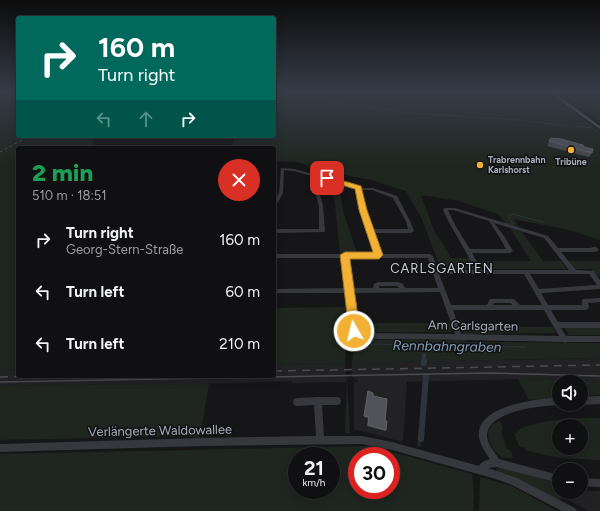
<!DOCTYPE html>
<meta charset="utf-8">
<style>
body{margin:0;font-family:Figtree,sans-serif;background:#19191b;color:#f1f3f6;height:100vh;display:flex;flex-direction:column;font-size:15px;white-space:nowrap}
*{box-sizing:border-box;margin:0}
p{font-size:13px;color:#9c9d9f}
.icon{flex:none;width:22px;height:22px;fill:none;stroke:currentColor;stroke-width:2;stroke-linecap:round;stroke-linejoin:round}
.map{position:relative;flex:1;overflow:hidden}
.drawer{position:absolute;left:16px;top:146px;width:260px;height:232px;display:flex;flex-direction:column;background:#101012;border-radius:4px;box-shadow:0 2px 10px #0003,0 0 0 1px #303032}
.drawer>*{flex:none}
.hud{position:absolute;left:16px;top:16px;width:260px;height:122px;border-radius:4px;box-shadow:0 2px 10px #0003,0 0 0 1px #303032;background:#00695c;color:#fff;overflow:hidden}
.fabs{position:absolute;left:552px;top:375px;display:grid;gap:8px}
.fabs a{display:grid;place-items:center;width:36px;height:36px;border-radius:50%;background:#101012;box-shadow:0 2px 10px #0003,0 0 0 1px #303032;font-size:20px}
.speed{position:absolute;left:288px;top:447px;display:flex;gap:8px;font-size:20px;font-weight:700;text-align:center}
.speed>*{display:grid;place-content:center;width:52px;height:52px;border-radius:50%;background:#101012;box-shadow:0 2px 10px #0003,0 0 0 1px #303032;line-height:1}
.speed small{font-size:10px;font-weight:400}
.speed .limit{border:6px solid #d22;background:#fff;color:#111}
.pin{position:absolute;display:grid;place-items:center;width:34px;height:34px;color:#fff;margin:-17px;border-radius:8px;box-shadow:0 2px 6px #0006}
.me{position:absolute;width:44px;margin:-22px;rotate:352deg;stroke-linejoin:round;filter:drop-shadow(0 0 3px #0008)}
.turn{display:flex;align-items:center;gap:14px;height:84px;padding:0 16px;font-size:18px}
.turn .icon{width:52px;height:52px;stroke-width:2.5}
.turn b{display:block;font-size:28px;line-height:34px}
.lanes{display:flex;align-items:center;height:38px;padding:0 16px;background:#0003;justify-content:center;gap:20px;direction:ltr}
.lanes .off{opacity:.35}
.round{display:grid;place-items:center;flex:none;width:42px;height:42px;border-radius:21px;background:#19191b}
.overview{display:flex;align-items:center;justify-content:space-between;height:68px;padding:0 16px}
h1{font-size:24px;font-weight:800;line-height:30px;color:#1e9e55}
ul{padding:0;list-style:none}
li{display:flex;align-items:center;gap:12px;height:52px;padding:0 16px}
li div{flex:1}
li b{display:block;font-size:15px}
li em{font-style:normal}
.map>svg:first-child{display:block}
</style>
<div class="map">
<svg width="600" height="511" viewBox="0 0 600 511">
<rect width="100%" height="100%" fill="#161618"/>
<path fill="#222225" d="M600,358V381L518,379L407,382L403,442L354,429V382H358V380L352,377V363Z
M345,363L346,375L347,377L346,382L292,383L291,381L163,385V384L0,386V370L18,369V376H274V364Z
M581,491H600V511H589L561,496V492H581Z"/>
<path fill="#1e261f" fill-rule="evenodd" d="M0,92H18V136H94L93,148H18V369L0,370Z
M274,92H548L600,131V240L569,230L514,219L519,227L506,224L498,214L458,201L421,195L433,228L451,258H470L476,269L441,270L422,219L406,191L372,180L339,174V180L326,177L324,170L296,162L274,161V148H224L233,144L235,136H274Z
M559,92H600V122Z
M327,181L339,184L343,211L357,253H340L335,204Z
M510,228L522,232L543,261H561L567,269H482L479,261H531Z
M568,261H600V276H596L591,269H573Z
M346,307L350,337L345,344L341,343L346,349L345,363L274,364V308Z
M359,323H449L452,332H361Z
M563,326H600V335H569Z
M462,327H553L556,333L464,334Z
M434,338L449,340H465L466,342L600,343V358L352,363L355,343L358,340L433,339Z
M347,377L350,433H345Z
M518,379L600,381V395L581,396V382H559V397L529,400Z
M424,382H427L421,447L417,446Z
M209,383L200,438L189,436L0,440V386L164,384V385Z
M600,418V460L557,458L525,450V448L519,446L514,434L518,432L517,430C544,419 571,418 600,418ZM559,426H581V448H559Z
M500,421L503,429L501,431L507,449L511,451L513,458C510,458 506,459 503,457C493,453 482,435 492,425C494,423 497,423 500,421Z
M371,446L472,474L474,495L473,511H0V454ZM297,456H331V490H297ZM357,456H391V490H357Z
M496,468L509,469L559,484L561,502L528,484L497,472Z
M480,477L514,487L557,511H479Z"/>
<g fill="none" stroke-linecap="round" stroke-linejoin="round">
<path stroke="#2c353c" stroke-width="1" d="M274,94L409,113L507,119L592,128
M513,224L508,216L512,214L543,222
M368,344L526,347"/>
<path stroke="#2c353c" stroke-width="4.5" d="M424,355V361"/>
<path stroke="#2c353c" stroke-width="6" d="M424,360V363
M421,439L426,376"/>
<path fill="#37383d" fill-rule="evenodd" d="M281,168L294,169L360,186V188H373L397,196L410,221L414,231L411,233H374L381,254H430L433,256L438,270H476L446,217L443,209L445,208H455L548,236L558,248H591L592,247H596L599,250L596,252H561L576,270L593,271L600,280V289L541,293L548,305H582V301L583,299L600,298V302L588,303L589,307L588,309L586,310H551L558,322H600V328H561L566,336H600V342H567L565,343L563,342L421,339H361L358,338C355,342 353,348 348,346L347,344L353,334L350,324L346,293H274V289L346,288L343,258H274V254H343L345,253L347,254H376L361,210L356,188L315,177L323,206L325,231L324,232L274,233V229H319V206L311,177V176L294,171L284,170L283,193L276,206H274V201L279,193ZM361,190H372L393,198L406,221L408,229H372L365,210ZM448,210H453L489,221L500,238L506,249H470L455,225ZM494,223L544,238L569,270H482L472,253H510L513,251L504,236ZM348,258H428L438,288H405L403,284L398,282H378L374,284L373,288H352ZM439,274H524L542,305H520L514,299H490L487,305H451ZM530,274H589L597,285L539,289ZM379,286H397L399,288H379ZM440,292L455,334L362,333L358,330L356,324L352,293ZM494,303H511L512,305H493ZM453,310H544L559,336L461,334Z
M600,396V404L581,405L579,404H581V397Z
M318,397H337L340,398L341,401L340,404L337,405H322L324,436H362L392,442L479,466C481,462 486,460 490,459C486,453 480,445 479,437C475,405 538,399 559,397V404H561L559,405C541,406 490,410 487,434C486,443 495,452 499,459L559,475V483L496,467L488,468L517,478L575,508L577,511H562L512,485L496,479L392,450L362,444L201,446L0,452V444L201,438L316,436L314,405L297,406L294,405L293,402L294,399L297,398Z
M581,478L600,479V487L581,486Z"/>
<path fill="#53555c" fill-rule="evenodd" d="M548,92H553L600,126V129Z"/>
<path stroke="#4a4c52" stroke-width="1" d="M553,92L600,127"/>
<path stroke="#4a4c52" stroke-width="1.5" d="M0,382L489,373L600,376"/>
<path stroke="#4a4c52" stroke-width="1" stroke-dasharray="3 2.5" stroke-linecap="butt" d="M0,152L29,136"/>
<path stroke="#4a4c52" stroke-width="1.5" stroke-dasharray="8 6" stroke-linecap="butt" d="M274,371L600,365
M0,377L50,376"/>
</g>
<path fill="#47494d" d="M551,138L584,147L592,153L589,157L547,146Z
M368,391L373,396L385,421V431L367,426L368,418L364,417Z"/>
<path fill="#525359" stroke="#5f6168" d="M551,138L561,139L583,145L584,147L593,149L592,153L549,141Z
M368,391L373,393V396L387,399L385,421H387L386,430L368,425L369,417L364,416Z"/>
<linearGradient id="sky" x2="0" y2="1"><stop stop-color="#0c0c0d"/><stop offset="0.56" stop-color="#363c48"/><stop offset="1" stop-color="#363c48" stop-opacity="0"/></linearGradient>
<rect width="600" height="164" fill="url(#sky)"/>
<path fill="#f2b134" stroke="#9d7322" d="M327,176L361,186L367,210L383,255L379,259H350L360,331L358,335L354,336L351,335L349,331L340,255L345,252H373L359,210L355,189L324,180L323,178Z"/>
<g fill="#f2b134" stroke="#111113" stroke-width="1.5">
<circle cx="571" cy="150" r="4"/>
<circle cx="480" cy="165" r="4"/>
</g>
<g text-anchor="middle" stroke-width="3" stroke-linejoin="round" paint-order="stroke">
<g font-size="9" font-weight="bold" fill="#a8adb8" stroke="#111113" text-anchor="start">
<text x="488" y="163">Trabrennbahn<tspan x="488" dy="10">Karlshorst</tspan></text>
<text x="571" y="165" text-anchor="middle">Tribüne</text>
</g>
<g font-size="13" letter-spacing="1" fill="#c9ccd4" stroke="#111113">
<text x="442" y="273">CARLSGARTEN</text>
</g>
<g font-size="13" fill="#a8adb8" stroke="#111113">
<text transform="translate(473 325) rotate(1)" y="5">Am Carlsgarten</text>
<text transform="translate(160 430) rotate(-1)" y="5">Verlängerte Waldowallee</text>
</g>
<g font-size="14" font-style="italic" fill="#7f9bb3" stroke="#111113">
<text transform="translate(447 346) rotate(1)" y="5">Rennbahngraben</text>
</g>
</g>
</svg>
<div class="fabs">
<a><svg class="icon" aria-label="sound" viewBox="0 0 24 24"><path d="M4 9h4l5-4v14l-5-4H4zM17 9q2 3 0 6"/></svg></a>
<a>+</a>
<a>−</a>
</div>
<div class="speed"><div>21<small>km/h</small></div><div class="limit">30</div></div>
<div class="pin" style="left:327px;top:178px;background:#d93025"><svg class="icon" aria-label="arrive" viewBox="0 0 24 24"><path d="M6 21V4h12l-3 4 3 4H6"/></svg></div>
<svg class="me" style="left:354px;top:331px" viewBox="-20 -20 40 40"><circle r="17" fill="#f2b134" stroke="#fff" stroke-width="3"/><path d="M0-11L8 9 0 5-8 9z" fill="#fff"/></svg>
<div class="hud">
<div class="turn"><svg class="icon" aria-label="right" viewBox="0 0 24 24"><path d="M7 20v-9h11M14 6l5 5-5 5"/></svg><div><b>160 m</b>Turn right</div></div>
<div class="lanes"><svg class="icon off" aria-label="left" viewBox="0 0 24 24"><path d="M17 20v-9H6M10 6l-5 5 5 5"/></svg><svg class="icon off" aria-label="ahead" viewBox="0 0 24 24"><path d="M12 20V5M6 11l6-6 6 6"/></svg><svg class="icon" aria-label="right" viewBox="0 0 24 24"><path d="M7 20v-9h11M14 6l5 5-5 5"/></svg></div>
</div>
<section class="drawer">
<div class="overview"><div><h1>2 min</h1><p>510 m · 18:51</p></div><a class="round" style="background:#d93025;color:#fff"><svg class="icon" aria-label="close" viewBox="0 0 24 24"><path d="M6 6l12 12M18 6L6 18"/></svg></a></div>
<ul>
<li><svg class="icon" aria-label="right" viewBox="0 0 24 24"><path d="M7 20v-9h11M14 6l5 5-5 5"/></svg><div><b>Turn right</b><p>Georg-Stern-Straße</p></div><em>160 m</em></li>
<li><svg class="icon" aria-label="left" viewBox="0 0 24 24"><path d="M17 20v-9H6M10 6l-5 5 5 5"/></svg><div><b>Turn left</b></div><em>60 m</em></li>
<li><svg class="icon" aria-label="left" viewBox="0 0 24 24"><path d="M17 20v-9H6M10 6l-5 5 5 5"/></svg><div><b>Turn left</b></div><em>210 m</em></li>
</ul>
</section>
</div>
